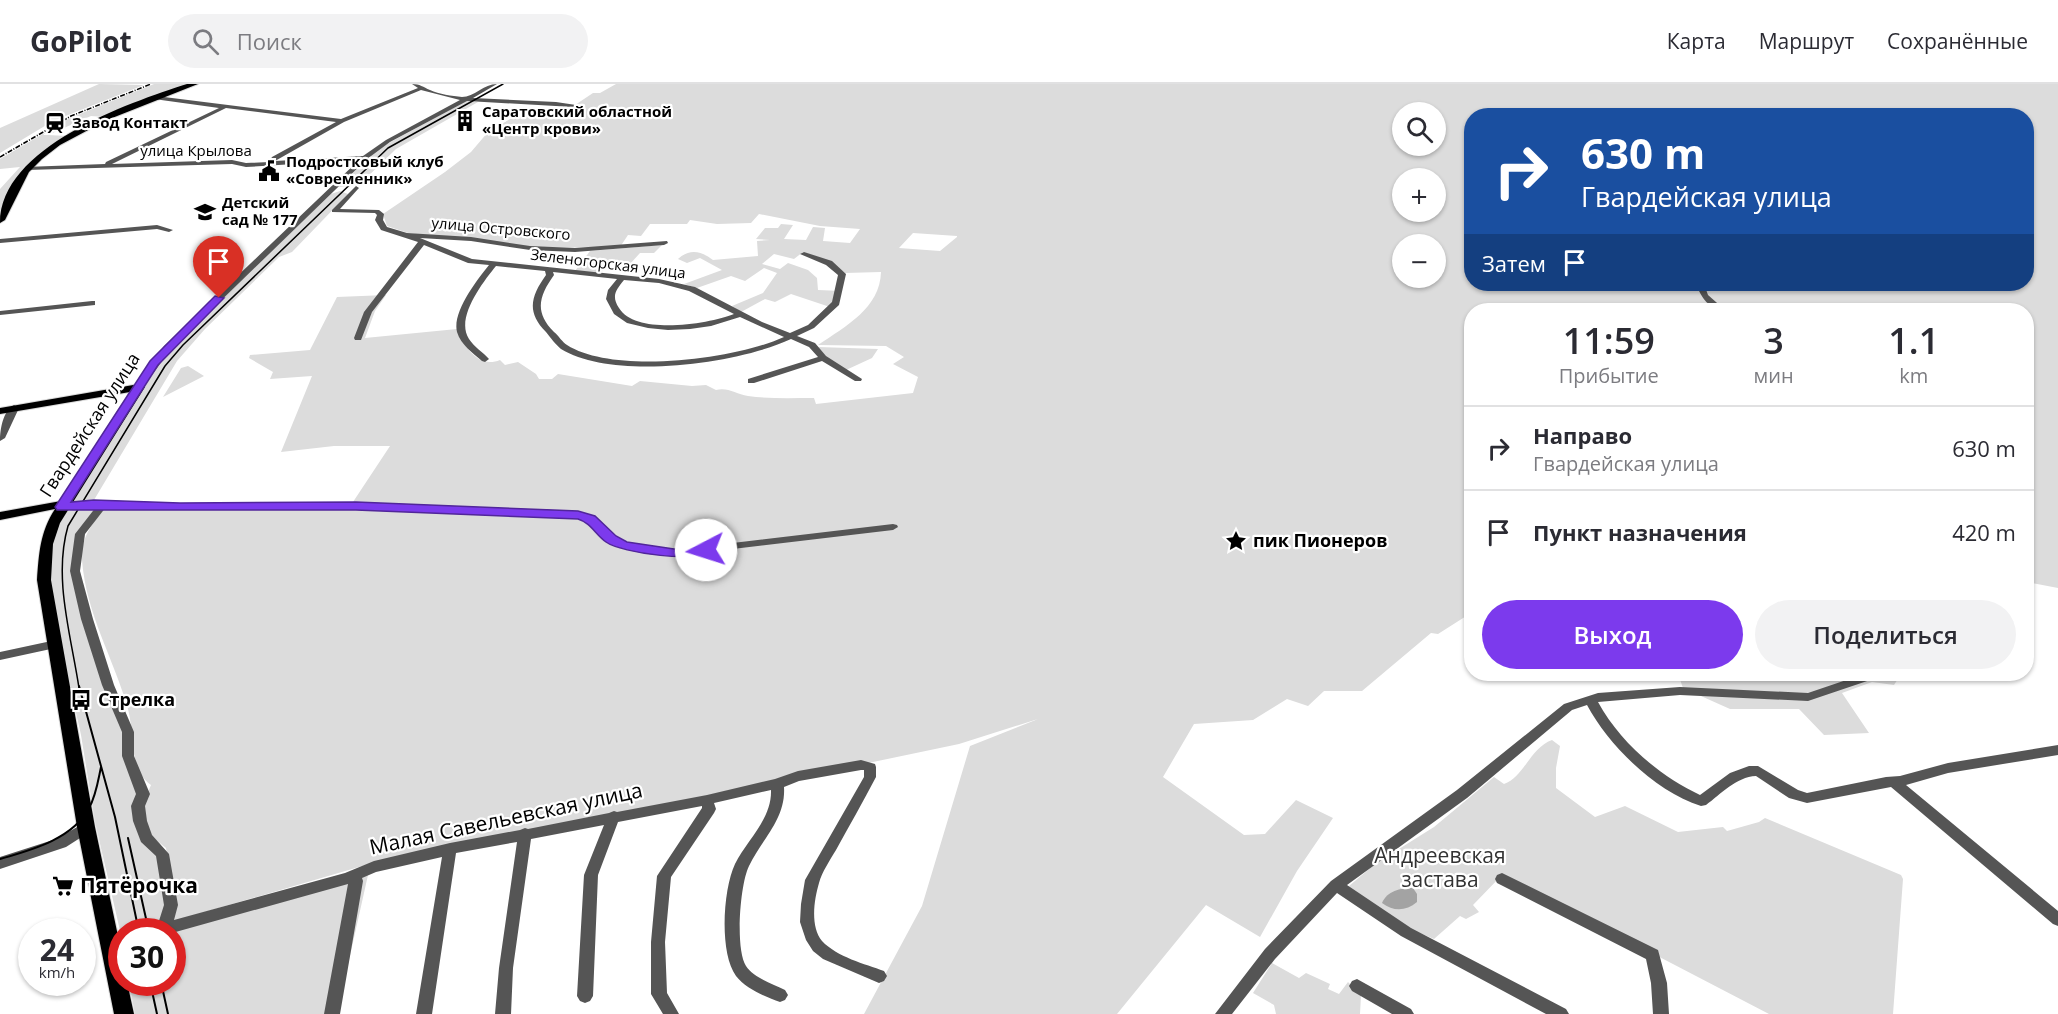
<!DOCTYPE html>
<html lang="ru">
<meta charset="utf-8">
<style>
body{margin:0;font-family:"Open Sans",sans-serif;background:#f2f2f3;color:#2b2b33;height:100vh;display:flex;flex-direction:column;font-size:22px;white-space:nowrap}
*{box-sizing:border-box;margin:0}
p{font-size:20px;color:#7c7c81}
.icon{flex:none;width:33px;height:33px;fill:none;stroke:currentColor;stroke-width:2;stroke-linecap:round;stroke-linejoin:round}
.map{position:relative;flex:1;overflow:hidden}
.details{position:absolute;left:1464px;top:219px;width:570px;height:378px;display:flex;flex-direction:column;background:#fff;border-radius:24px;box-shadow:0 2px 4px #0004}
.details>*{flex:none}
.banner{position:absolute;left:1464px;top:24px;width:570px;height:183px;border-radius:24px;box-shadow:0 2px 4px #0004;background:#1a4fa0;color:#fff;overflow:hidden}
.controls{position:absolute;left:1392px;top:18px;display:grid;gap:12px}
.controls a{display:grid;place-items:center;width:54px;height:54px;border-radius:50%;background:#fff;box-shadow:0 2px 4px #0004;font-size:30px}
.speed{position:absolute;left:18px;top:834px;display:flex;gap:12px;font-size:30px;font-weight:700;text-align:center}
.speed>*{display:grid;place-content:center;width:78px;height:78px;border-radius:50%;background:#fff;box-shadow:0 2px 4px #0004;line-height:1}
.speed small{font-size:15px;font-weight:400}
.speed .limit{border:9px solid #d22;background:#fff;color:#111}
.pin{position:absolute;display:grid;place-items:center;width:51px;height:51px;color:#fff;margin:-62px -26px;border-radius:50% 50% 50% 0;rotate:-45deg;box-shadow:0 0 6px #0007}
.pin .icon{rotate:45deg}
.me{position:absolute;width:66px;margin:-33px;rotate:265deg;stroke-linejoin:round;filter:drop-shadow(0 0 4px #0008)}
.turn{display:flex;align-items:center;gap:21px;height:126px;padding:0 18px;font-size:27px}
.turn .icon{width:78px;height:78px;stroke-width:2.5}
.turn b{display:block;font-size:42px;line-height:51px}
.then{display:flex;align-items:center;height:57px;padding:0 18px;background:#0003;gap:12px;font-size:22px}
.eta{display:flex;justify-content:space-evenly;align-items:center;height:102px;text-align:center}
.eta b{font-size:36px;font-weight:600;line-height:42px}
.button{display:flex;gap:12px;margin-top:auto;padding:12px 18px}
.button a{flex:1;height:69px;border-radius:36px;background:#7c3aed;color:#fff;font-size:24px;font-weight:600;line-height:69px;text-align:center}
.button a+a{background:#f2f2f3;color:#2b2b33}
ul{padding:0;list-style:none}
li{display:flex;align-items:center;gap:18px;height:84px;padding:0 18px;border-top:2px solid #e1e1e2}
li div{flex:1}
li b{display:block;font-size:22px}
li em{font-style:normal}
header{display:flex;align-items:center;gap:36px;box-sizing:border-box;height:84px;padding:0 30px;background:#fff;border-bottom:2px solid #e1e1e2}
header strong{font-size:28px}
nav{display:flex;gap:33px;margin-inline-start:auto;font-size:21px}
.search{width:420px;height:54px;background:#f2f2f3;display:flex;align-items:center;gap:15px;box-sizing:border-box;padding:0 21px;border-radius:33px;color:#7c7c81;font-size:22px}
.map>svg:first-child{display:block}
</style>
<header>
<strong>GoPilot</strong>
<div class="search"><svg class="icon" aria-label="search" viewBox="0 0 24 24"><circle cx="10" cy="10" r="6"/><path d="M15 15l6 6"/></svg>Поиск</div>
<nav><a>Карта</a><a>Маршрут</a><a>Сохранённые</a></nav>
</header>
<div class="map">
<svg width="2058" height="930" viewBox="0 0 2058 930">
<rect width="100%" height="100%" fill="#fff"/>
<path fill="#dcdcdc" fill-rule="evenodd" d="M99,0L144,1L53,37L0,69V44Z
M154,0H191L104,33L91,32L48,51L67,52L24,83L0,127V105L20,83L0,85V75L70,34Z
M616,0H2058V504L2027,498L2026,226H1472L1471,529L1438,550L1431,549L1362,607H1324L1308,622L1287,615L1253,636L1194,640L1163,693L1244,751L1265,750L1296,716L1333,734L1297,787L1260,853L1206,821L1117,930H864L922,822L970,662L1038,635L959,660L873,678L376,778L174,837L172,801L166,764L151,752L142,722L151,701C128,685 135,651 128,625C114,575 86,530 82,476C80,456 91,442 102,426L115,424H349L390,362H334L281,368L312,292L270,295L273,288L249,274L250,271L310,266L337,213L386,211L375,227L365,254L457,245C464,262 478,285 500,276L505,281L518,278L536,290L539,295H552L558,290L632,302L640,297L692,302L706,301L716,306C728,303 736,310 748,312C770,315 792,314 814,314L816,320L913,309L918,293L893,280L904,273L886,262L818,261C846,242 880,224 881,188L845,189L831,178L803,168L794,175L774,170L762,180L780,185L788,179L808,186L817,194L818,206L841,207L830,223L791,210L775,218L765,215L741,228L732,222L763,209L777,189L764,184L745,197L731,192L697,204L684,200L722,186L700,174L687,179L678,175C690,164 701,167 713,176L758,172L757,157L770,156L756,155L765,144H778L781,140L793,141L784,155L806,156L813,143L825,144L823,157L850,159L860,145L820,142L759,130L751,139L717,140L690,136L687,140H650L641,152L628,151L620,163L536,164L408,149L387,142L383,130L445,88L471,68L488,48L517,31L557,33L593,9H600ZM1402,28H1436V62H1402ZM1472,32H2026V200H1472ZM1402,94H1436V128H1402ZM913,149L957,152V153L940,167L899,164ZM1402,160H1436V194H1402Z
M466,17L478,18L396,65L359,101L338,103L378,65Z
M340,107L348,110L292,168L279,173L205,245L177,277L94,416L70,420L142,303L170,264L331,110Z
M662,161L654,169H640L630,180L612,179L600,189L575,187L590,167Z
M818,263L878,265L872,274L846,286L825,273Z
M188,282L204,292L163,313L181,284Z
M91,423L96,425L81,446L76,483L122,629L125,674L157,772L167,819L163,836L156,843L146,847L122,848L121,851L95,738L81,651L60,558L49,494L51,459L63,428Z
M1678,590H1901L1894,601L1872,598L1842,609L1869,649L1824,651L1799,625H1730L1683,604Z
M1552,656L1560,662L1556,684V704L1595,733L1625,722L1678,748L1723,743L1727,747L1759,738L1765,734L1901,791L1903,795L1893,930H1769L1502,791L1473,821L1479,828L1466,835L1460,832L1434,855L1403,842L1351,805L1349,802L1375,780L1434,743L1494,693L1504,700C1524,693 1530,664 1552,656Z
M368,791L337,930H135L129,899L172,898V848Z
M1272,879L1299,894L1306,889L1330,900L1328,905L1339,910L1348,898L1361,911L1360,930H1276L1274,921L1253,909Z"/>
<path fill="#a3a3a3" d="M1413,804L1417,810V818C1406,827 1394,828 1382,819C1387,807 1400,804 1413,804Z"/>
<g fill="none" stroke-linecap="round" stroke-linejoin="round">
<defs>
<path id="major" d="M187,0H198L107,36L60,61L42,75L29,88L5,136L0,139C0,63 128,19 187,0Z
M139,300L145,303L60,439L53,460L51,496L95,743L122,871V898H127L134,930H114L77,743L37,496C39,469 40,448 55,425L0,436V428L61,417L130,308L0,330V324Z"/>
</defs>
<use href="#major" stroke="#dbdbdb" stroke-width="2"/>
<path fill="#555" fill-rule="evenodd" d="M412,0C420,0 423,3 430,6C439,10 452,12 462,13C474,13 484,0 497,0L473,14L556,18L576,21L573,23L467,17L390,58L367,75L170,266L142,305H136L135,303L164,262L359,76L246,83L232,80L27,86L25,85V83L105,80L106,78L219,24L154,15L153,14L156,12L341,35L418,4ZM421,6L460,16L386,56L363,72L275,77L344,38ZM226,24L336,38L272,73L269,78L246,79L232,76L112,80Z
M356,102L359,104L358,105L340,125L379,126L384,130L383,136L387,143L407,149L471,153L530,162L575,164L667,157L668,159L664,161L575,168L530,166L471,157L420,154L472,175L659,195L695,203L762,238L790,249L808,241L832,218L838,191L826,181L800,170L804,168L832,177L846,190L839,221L814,244L797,252L815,259L826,272L862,295L861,297H855L822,277L754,299H748V295L818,273L809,263L791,255C738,280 613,297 561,265C556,261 550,253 546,248C526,228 531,212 546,191L545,187L496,182C483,198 455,234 469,255C474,263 483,268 489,275L485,278L482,277C473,269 461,261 457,248C452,228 477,196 489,181L468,179L424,161L372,228L361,256H355L354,254L364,228L418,158L381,146L375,136L377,131L375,129L332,128V126ZM553,188L617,195L608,206L606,215L614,230L627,239L648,244L668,246L690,245L711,242L740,233L784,253C736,275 614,291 567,261C562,258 559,252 554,248C534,228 539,212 554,191ZM624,196L659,199L689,207L734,230C709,240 636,252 619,224C611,212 616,206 624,196Z
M157,141L173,146L169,148L157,145L0,159V155Z
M1696,200H1704L1708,211L1725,226C1709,226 1701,213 1696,200Z
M92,217H95V221L0,231V227Z
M14,321L19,324L5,354L0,357C0,345 3,327 14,321Z
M94,417L180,420L355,419L578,428L595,433L615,453L626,458L674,466L893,440L897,441L898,443L893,446L674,472L620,463L607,457L587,437L577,434L355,425L180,426L106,423L85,450L80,487L93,535L114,601L134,648V672L150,710L145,722L147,737L152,751L169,770L178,821L174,836L345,789L374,777L450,759L520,746L525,744L528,745L609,729L614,727L617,728L707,711L775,695L798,687L861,676L875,680L876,683V693C863,718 849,742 836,766C830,776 822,788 819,799C814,816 810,842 822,857C837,873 865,880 884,887L887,892L884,897L879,899L823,875L813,867L806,856L800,838L801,820L805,796L864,693V686H861L799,697L784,703C786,735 762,755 749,782C740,800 735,865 746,882C754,894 773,900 785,906L788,911L785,916L780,918C766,913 746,905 736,892C719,869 723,805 735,780C747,756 772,735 771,706L714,719L716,725L714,729L671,793L665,858L667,909L679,930H663L651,910V858L657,792L702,724V722L618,738L598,791L593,912L590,917L585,919L580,917L577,912L584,791L604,741L531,755L513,884L511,930H495L499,884L517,758L456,769L432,930H416L442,773L376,788L362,794L363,797L340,930H324L348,800L172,849V848H147L149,844L158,840L164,821L156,772L141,758L133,737L131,722L136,710L122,672V648L102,601L81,535L70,487L75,450L96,423L61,426L56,423L61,420Z
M56,556L60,557L62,560L60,563L0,576V568Z
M1864,590H1881L1879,593L1808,617L1680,611L1598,618C1620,658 1658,691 1700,711L1730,689L1749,682H1758L1798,706L1807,709L1886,693L1900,692L1948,679L2058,661V671L1948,689L1906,701L2058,827V842L2053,840L1891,703L1807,719L1789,714L1756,692C1736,693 1721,710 1706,721L1701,722C1656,708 1609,662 1587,621L1572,626L1467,714L1347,801L1411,844L1566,925L1569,930H1546L1401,852L1337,809L1275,875L1232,930H1215L1265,865L1331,797L1457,706L1564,620L1598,609L1680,603L1808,609Z
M86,738L91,739L93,743L91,747L66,763L0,785V773L56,755Z
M1502,789L1658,866L1667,899L1669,930H1653L1651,899L1646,875L1497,799L1495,795L1497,791Z
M1357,895L1411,925L1414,930H1392L1352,907L1349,902L1352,897Z"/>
<use href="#major" fill="#000" fill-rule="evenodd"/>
<path stroke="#000" stroke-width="1.5" d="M79,604C71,551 53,494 68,442L165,282L183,261L388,64L503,0"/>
<path stroke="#000" stroke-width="2" d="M79,602L115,733L139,848
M128,754L149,848
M0,775C31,766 73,755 89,724C96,712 98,697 101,683
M150,898L157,930
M161,898L168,930"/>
<path stroke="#000" stroke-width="1.5" stroke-dasharray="5 1.5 1 1.5" stroke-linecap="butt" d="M0,73L71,32L151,0"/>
</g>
<path fill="#7c3aed" stroke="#51269a" stroke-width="1.5" d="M215,212L224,214L158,281L71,418L94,416L180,419L356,418L578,427L595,432L616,452L627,458L674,465L706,462L713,466C700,480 621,469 606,458C595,450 591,439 578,435L356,426H57L55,423L150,277Z"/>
<defs>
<symbol id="building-bare" viewBox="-9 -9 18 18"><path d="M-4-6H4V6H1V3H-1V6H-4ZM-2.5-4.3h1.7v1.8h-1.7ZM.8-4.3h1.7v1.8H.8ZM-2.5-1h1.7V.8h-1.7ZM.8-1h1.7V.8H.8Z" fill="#000" stroke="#fff" stroke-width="2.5" paint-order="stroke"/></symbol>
<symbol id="station-bare" viewBox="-9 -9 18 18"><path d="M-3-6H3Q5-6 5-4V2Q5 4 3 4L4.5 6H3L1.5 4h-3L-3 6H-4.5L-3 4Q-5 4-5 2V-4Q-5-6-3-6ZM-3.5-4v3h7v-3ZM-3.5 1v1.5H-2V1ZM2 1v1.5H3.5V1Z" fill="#000" stroke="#fff" stroke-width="2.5" paint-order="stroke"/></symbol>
<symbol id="civic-bare" viewBox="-9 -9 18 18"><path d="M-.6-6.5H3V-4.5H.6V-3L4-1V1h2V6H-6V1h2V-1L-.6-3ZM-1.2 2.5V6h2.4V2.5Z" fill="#000" stroke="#fff" stroke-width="2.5" paint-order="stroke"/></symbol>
<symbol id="school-bare" viewBox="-9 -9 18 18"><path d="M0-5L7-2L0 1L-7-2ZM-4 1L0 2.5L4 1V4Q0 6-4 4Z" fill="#000" stroke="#fff" stroke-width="2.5" paint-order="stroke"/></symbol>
<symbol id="sight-bare" viewBox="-9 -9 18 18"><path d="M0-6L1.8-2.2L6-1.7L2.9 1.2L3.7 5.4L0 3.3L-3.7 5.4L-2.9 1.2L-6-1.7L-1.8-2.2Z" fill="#000" stroke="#fff" stroke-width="2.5" paint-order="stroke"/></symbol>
<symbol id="bus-bare" viewBox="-9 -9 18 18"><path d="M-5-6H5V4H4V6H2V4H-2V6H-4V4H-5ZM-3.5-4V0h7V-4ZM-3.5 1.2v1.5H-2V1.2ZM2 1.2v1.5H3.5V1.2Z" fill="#000" stroke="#fff" stroke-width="2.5" paint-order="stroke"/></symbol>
<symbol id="supermarket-bare" viewBox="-9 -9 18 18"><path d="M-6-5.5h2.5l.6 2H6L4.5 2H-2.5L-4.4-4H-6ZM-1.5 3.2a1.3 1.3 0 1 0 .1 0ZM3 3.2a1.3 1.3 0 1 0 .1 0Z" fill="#000" stroke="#fff" stroke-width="2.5" paint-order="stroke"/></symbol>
</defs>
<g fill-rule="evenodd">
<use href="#building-bare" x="450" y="22" width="30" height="30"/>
<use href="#station-bare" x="40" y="24" width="30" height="30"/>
<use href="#civic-bare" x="254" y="72" width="30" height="30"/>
<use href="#school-bare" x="190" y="113" width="30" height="30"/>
<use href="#sight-bare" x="1221" y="442" width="30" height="30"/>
<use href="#bus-bare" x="66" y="601" width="30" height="30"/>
<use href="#supermarket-bare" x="48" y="787" width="30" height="30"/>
</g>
<g text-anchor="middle" stroke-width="4.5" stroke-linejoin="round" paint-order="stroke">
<g font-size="15" font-weight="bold" fill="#000" stroke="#fff" text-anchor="start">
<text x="482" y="33">Саратовский областной<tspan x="482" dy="17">«Центр крови»</tspan></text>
<text x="72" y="44">Завод Контакт</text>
<text x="286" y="83">Подростковый клуб<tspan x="286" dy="17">«Современник»</tspan></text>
<text x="222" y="124">Детский<tspan x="222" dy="17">сад № 177</tspan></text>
</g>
<g font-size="15" fill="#000" stroke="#fff">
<text x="196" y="72">улица Крылова</text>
<text transform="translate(501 145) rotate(5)" y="5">улица Островского</text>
<text transform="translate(608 180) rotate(7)" y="5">Зеленогорская улица</text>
</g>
<g font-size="18" fill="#000" stroke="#fff">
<text transform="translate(90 341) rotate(-57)" y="6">Гвардейская улица</text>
</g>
<g font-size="18" font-weight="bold" fill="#000" stroke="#fff" text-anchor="start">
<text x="1253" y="463">пик Пионеров</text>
<text x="98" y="622">Стрелка</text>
</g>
<g font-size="21" fill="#000" stroke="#fff">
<text transform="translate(506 735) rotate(-12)" y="7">Малая Савельевская улица</text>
</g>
<g font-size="21" fill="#333" stroke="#fff">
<text x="1440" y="779">Андреевская<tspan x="1440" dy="24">застава</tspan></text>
</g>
<g font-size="21" font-weight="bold" fill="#000" stroke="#fff" text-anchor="start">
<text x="80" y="809">Пятёрочка</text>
</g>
</g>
</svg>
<div class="controls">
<a><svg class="icon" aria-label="search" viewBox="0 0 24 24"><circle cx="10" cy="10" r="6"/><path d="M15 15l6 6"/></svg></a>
<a>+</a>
<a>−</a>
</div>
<div class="speed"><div>24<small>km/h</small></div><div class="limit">30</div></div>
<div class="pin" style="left:219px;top:214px;background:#d93025"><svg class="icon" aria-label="arrive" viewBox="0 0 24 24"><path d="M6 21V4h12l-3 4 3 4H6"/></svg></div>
<svg class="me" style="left:706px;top:466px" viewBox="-20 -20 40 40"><circle r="19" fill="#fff"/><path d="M0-13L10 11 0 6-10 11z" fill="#7c3aed"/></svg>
<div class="banner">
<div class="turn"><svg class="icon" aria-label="right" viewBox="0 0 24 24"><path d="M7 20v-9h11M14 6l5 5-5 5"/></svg><div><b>630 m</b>Гвардейская улица</div></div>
<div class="then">Затем<svg class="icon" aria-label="arrive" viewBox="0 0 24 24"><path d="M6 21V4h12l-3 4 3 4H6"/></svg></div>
</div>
<section class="details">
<div class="eta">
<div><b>11:59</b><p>Прибытие</p></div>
<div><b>3</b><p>мин</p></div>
<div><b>1.1</b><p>km</p></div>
</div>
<ul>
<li><svg class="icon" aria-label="right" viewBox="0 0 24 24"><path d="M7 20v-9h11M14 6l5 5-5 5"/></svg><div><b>Направо</b><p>Гвардейская улица</p></div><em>630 m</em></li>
<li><svg class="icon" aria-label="arrive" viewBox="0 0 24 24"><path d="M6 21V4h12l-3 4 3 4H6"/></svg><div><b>Пункт назначения</b></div><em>420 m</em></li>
</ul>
<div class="button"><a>Выход</a><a>Поделиться</a></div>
</section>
</div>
